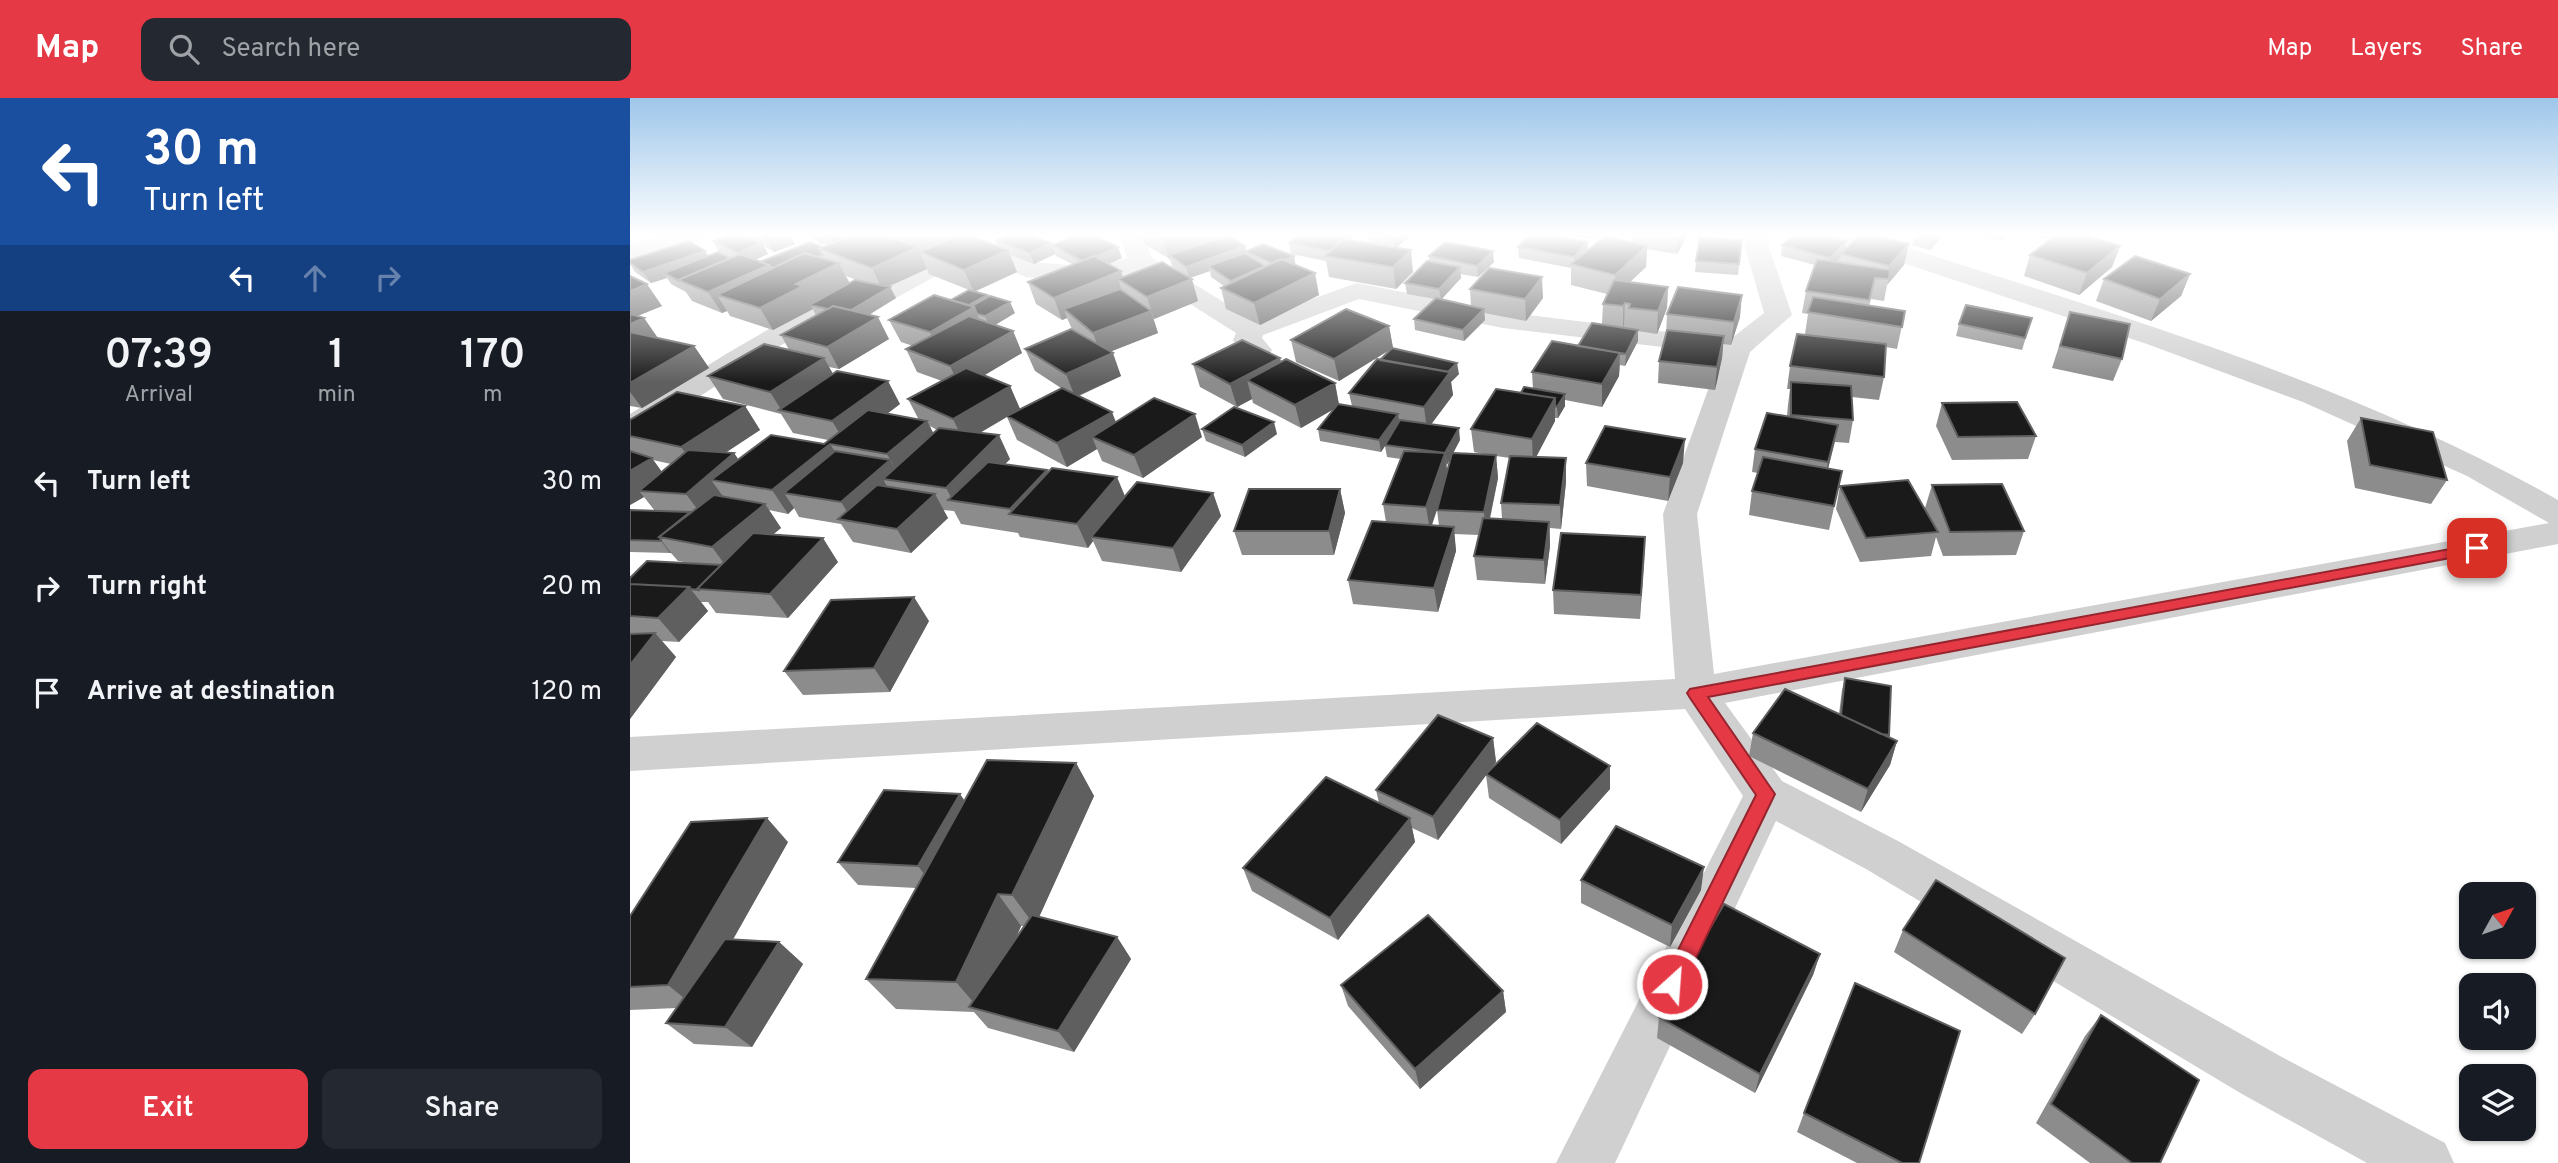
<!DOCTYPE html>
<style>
body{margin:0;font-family:Overpass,sans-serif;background:#242831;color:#f1f3f6;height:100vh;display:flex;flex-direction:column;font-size:26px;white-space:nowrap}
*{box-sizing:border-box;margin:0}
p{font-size:23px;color:#9ea1a6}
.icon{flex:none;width:38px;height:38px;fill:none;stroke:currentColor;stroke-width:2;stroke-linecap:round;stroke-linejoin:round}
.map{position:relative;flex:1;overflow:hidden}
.drawer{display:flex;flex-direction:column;background:#171b24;width:630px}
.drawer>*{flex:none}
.banner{background:#1a4fa0;color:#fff;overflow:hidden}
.needle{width:46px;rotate:50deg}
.tools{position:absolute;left:1829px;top:784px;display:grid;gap:14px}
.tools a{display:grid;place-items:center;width:77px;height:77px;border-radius:14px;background:#171b24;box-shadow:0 2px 5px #0004;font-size:35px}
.pin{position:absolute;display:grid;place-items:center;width:60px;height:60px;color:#fff;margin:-30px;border-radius:14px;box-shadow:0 4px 10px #0006}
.me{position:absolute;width:77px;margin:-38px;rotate:26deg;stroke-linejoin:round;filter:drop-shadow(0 0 5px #0008)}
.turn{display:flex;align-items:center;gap:24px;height:147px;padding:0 28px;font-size:32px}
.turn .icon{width:91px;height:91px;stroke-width:2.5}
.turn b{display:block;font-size:49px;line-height:60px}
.lanes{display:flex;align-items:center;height:66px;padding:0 28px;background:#0003;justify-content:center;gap:35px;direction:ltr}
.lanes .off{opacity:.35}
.eta{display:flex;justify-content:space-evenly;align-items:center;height:119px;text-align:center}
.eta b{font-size:42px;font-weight:600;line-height:49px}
.button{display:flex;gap:14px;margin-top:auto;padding:14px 28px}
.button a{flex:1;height:80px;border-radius:14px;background:#e63946;color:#fff;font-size:28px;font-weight:600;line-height:80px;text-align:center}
.button a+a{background:#242831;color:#f1f3f6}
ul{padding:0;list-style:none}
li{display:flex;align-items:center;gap:21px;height:105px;padding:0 28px}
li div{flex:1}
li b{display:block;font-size:26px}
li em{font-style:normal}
header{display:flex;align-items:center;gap:42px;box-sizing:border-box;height:98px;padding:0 35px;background:#e63946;color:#fff}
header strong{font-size:33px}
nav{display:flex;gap:38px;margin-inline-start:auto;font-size:24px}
.search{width:490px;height:63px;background:#242831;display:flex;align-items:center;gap:18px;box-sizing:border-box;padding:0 24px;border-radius:14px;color:#9ea1a6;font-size:26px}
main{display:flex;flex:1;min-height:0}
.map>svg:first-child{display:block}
</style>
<header>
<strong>Map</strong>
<div class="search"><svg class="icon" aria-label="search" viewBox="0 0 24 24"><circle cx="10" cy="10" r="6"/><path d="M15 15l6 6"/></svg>Search here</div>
<nav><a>Map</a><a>Layers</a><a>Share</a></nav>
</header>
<main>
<section class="drawer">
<div class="banner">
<div class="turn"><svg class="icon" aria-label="left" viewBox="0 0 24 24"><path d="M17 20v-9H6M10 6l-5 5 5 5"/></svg><div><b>30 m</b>Turn left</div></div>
<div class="lanes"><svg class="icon" aria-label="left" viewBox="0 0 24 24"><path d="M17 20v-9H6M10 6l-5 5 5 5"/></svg><svg class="icon off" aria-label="ahead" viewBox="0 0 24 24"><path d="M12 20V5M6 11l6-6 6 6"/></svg><svg class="icon off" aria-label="right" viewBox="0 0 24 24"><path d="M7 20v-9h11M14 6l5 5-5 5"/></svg></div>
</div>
<div class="eta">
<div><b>07:39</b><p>Arrival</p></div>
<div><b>1</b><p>min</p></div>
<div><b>170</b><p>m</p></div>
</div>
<ul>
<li><svg class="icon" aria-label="left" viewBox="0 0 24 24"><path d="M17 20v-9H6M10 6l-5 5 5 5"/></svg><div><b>Turn left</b></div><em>30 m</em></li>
<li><svg class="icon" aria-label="right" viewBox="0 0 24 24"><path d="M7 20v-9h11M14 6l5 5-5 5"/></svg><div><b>Turn right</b></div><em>20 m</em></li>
<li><svg class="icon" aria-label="arrive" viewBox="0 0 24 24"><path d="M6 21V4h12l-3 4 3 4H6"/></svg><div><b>Arrive at destination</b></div><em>120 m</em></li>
</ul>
<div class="button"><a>Exit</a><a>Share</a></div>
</section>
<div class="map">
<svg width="1928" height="1065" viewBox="0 0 1928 1065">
<rect width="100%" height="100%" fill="#fff"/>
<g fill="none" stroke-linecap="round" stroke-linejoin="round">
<path fill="#d0d0d0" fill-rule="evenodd" d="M489,136H513L522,160L623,222L727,185L873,214L1087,240L1098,243L1134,215L1115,149L1116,136H1140L1139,149L1162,217L1120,254L1067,416L1084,576L1919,425L1837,378L1673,304L1517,246L1201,141L1198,136H1235C1470,212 1713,280 1928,402V446L1095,605L1152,683L1268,743L1650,958L1815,1045L1824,1065H1737L1612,996L1236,771L1146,723L985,1065H926L1113,698L1055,611L0,673V639L1045,581L1033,416L1091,256L873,230L729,201L633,237L632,240L642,252L638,258C622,262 612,256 603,242L606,235L508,173L467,185L396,179L353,162L318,161L312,163L317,169L313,174L264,201L255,203L233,199L116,268L11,337L0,339V316L96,256L220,184L229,182L251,186L288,167L285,164L293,153L317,147L357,148L400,164L466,169L497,160Z"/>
<path fill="#d0d0d0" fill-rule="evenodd" d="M38,136H78L75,141L0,162V147Z"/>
</g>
<path fill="#8c8c8c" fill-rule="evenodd" d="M119,136H159L165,146L144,154L134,148L138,156L124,162L130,164L197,148L194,145L191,146L178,138L177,136H326L327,138L368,149L366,143L421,145L422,147L492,160L479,166L493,179L553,176L542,168L540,161L514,146L511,136H589L590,140L617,153L665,167L689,197L630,227L596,211L591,190L594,188L581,179L580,173L560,180L568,203L524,221L523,220L528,235L480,254L491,278L449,298L486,324L572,339L513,380L472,363L467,351L437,369L387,342L377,319L350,335L380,361L375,366L418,374L495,399L583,395L591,418L551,474L472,463L463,443L458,450L390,439L388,435L331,426L324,413L313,412L318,420L281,455L223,444L211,426L169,419L164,410L158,416L139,412L151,430L143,436L208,464L158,520L86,515L78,504H71L78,513L49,544L32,543L46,559L0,621V480L61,465L48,463L41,455L0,454V412L25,413L14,399L0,407V322L115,308L130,332L96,354L104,355L108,362L194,346L198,342L163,335L151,316L93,301L78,278L159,252L151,237L186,218L183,211L143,232L100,218L97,213L92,215L62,203L56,194L41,186L37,180L21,185L5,174L0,166V162L75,153L78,158L100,160H102L89,154L83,143L121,141ZM425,156L426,158L442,166L398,184L406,206L432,222L437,220L442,231L395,251L405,273L431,290L390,311L380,288L353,278L392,255L383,233L365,227L385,215L358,199L357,197L345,193L387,174L380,157L404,166ZM297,171L299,176L339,192L321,202L259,222L271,244L283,248L276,251L287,274L312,283L278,301L289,322L257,316L270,306L203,276L199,269L209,271L259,241L239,217L266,200L260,189H258ZM216,178L229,183L220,185ZM300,328L307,332L303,335ZM23,362L41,366L32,374Z
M738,136H782L766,150L783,174L766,191L699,179L696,163L661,156L659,145L723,143L739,145Z
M932,136H967L964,141Z
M1002,136H1058L1047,156L1017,151L1016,169L1000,184L1038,189L1037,210L1027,236L1008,233V243L995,268L990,267L989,278L972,309L935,302V308L928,320H925V323L906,359L936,360V384L931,431L920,430V448L915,486L847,482L844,458L849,437L824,436L826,453L808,514L723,506L718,482L756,424L753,406L771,361L757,359L755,348L751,354L690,343L688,331L704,311L671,330L623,305L622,301L607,309L570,289L563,266L650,260L651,264L705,285L709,306L722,308L719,295L759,252L709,283L666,264L661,242L759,228L763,250L829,276L821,284L823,297L801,326L830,342L823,355L858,357L844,354L841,331L891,295L903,291L902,274L948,248L972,226L973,206L977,196L941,187V170L889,160L888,149L958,152L1002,144ZM866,358L880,360L871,405L872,421H860L868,380ZM821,360L817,374L816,367ZM810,401L807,412L809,428L801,427Z
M1285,136H1314L1300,152L1282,147Z
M1346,136H1378L1372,143Z
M1397,136H1455L1454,137L1490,148L1482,169L1449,197L1394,178L1400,157L1419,142Z
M1112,142L1108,177L1065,174L1066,163Z
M1217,143L1216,151L1274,167L1257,187L1254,203L1241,201L1239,208L1275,213L1267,251L1256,249L1254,279L1249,302L1222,299L1223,322L1219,345L1205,344L1198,371L1212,373L1199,432L1119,417L1122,393L1128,375L1122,374L1125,351L1157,318L1158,307L1160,291H1157L1160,268L1175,236L1178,216L1172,215L1176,193L1185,167L1151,158L1152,147Z
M799,158L864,164L848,179L830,176L831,180L811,201L841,208L840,191L913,200L896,223L854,215L855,222L834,243L785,232L784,221L805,201L777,196L775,185L799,164Z
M1560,176L1551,198L1521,223L1466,203L1474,181Z
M0,178L32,208L7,218L14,220L28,240L64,248L79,270L12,310L0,308Z
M1440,214L1492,261L1483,283L1422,270Z
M1037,216L1110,219L1101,247L1093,246L1092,260L1085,292L1028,285L1029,263L1036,238Z
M1402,220L1392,252L1326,238L1329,226Z
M1312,305L1406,338L1398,361L1322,362L1306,328Z
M1731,320L1817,382L1801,406L1725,390L1717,343Z
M572,331L647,336L615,359L576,343Z
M956,365H1053L1038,403L957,388Z
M1302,387L1394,433L1386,457L1313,458L1306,439L1301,458L1230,464L1206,411L1210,388L1298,418L1295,410Z
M710,391L715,415L704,457H612L604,433Z
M1015,439L1010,521L924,516L923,492Z
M299,523L260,594L173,597L154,573Z
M1215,580L1259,637V639L1267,643L1260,667L1231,714L1119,658L1123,635L1209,616L1212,592Z
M863,640L866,664L858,674L980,691L931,746L859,700L856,677L808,742L782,730L785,744L708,842L622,793L613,770L749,705L746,692Z
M446,665L464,698L409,819L487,839L501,861L444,954L358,930L344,914L266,911L236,881L286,790L228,787L208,764L335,702ZM391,828H394L386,841Z
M158,744L103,841L149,844L173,866L122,949L64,946L36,925L47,910L0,912V818Z
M951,782L1071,792L1040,849L951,805Z
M1273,832L1405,916L1392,936L1264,854Z
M1190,856L1183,877L1125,995L1027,940L1029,919Z
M711,887L873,893L876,914L790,991L718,908Z
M1471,917L1530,1065H1460L1406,1025L1455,938Z
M1174,1015L1289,1065H1227L1167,1034Z"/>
<path fill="#5f5f5f" d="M157,136H159L165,146L144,154L138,143Z
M186,136H218L190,137L194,145L191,146Z
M277,136H326L327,139L290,154L297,171L252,191L242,170L278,154L271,139Z
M545,136H589L590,143L539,157L540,161L539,162L533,141Z
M768,136H782L765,151L763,140Z
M1048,136H1058L1047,156Z
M1307,136H1314L1300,152L1302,141Z
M1374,136H1378L1372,143Z
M1217,143L1215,154L1211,156V159L1198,171L1200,160Z
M958,144V154L944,166V159Z
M132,145L138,156L115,166L108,155Z
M421,145L425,156L404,166L400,155Z
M1279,146L1274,167L1257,187L1259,181H1257L1259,168Z
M615,148L617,155L615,154L616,160L578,168L580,173L559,180L556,169Z
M1017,148L1016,169L985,198V177Z
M1490,148L1482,169L1449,197L1457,175Z
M488,149L492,160L458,175L454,164Z
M378,152L387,174L344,194L334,172Z
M781,152L783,174L766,191L763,169Z
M75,153L81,164L34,175L37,180L21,185L13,174Z
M863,153L864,164L848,179L847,168Z
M664,158L666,169L646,167Z
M209,165L220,187L180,207L183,211L143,232L130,210L166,186Z
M139,167L152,189L87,197L97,213L92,215L78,194Z
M830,169L831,180L811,202L809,191Z
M491,173L495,186L488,181L493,196L434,211L437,220L432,222L424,200Z
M685,175L689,197L630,227L624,205Z
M1560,176L1551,198L1521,223L1530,201Z
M912,179L913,200L896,223L895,201Z
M562,181L568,203L524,221L517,199Z
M17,186L32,208L0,221V193Z
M260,189L266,200L222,227L216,215Z
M1038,189L1037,210L1027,236L1028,213Z
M357,197L362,208L347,216L354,231L310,256L300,234L332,212Z
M1112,197L1110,219L1101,247L1104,224Z
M380,204L385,215L360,230L355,218Z
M995,205L994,227L993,230V208Z
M854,211L855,222L834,243L833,232Z
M521,213L528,235L471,257L463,235Z
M248,219L259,241L209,271L197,249Z
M14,220L29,242L0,256V226Z
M759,228L763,250L709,283L704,261Z
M1008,232V243L995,268L996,256Z
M383,233L392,255L331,291L320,268Z
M1094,238L1092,260L1085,292L1087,269Z
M64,248L79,270L12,310L0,294V285Z
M483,255L491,278L445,299L436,276Z
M990,255L989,278L972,309V286Z
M194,260L207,283L152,313L140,294Z
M650,260L655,283L617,282L622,301L607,309L600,286Z
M827,265L829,276L821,284L823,297L797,332L794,309L811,282Z
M258,283L270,306L216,346L202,323Z
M705,285L709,308L671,330L665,307Z
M380,288L390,311L334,344L323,321Z
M935,296V308L928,320L927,309Z
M925,300V323L903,365L902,341Z
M115,308L130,332L68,373L51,349Z
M482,314L491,337L462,339L467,351L437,369L427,345Z
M565,316L572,339L513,380L504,357Z
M768,316L770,328L755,347V348L751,354L749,342Z
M297,323L309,346L270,379L257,356Z
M644,324L647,336L615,359L612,347Z
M1208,327L1203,350L1194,387L1198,364Z
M829,330L830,342L817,367L815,355Z
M369,337L380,361L337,405L323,403L316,390Z
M1055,341L1053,365L1038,403L1040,379Z
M200,346L215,369L154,395L164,410L158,416L142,392Z
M104,355L120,378L81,382L95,401L74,420L56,396Z
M815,355L818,379L800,433L796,409Z
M866,357L868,380L856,438L854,414Z
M22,360L39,384L9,393L14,399L0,407V373Z
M936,360V384L931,431L930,407Z
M260,362L273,384L253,381L261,396L223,423L211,404Z
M417,372L427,395L383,416L380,411Z
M487,379L497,403L461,439L463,443L458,450L447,426Z
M710,391L715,415L704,457L699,433Z
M583,395L591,418L551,474L543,450Z
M305,396L318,420L281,455L267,431Z
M135,406L151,430L104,469L98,471L82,449Z
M919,424L920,448L915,486L914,462Z
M824,429L826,453L808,514L804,490Z
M1015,439L1014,463L1010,521L1011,497Z
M193,440L208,464L158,520L140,496Z
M31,442L41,455H40L31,443Z
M59,489L78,513L49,544L28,520Z
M284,499L299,523L260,594L244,570Z
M25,535L46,559L0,621V567Z
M863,640L866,664L808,742L803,719Z
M1267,643L1260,667L1231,714L1238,691Z
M446,665L464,698L405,828L382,797Z
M980,668V691L931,746L930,722Z
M330,696L346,719L306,791L288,768Z
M137,720L158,744L65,909L38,887Z
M780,720L785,744L708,842L700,820Z
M1074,769L1071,792L1040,849L1042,827Z
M368,796L391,828L353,913L350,912L326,884Z
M487,839L501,861L444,954L428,933Z
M149,844L173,866L122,949L95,929Z
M1190,856L1183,877L1125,995L1130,976Z
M873,893L876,914L790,991L785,971Z"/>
<path fill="#1a1a1a" stroke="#5f5f5f" stroke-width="2" d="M102,136H112L132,145L108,155L83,143Z
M126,136H157L138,143Z
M192,136H224L204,144L190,137Z
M224,136H251L288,149L242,170L189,151Z
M264,136H277L271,139Z
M331,136H336L378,152L334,172L290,154Z
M381,136H396L421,145L400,155L366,143Z
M449,136H462L488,149L466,159L464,158L452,163L422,147Z
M526,136H545L533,141Z
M670,136H712L722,138L718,142L713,141L700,153L659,145Z
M743,136H768L763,140Z
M900,136H916L958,144L944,159L888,149Z
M1165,136H1190L1217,143L1200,160L1152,147Z
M1230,136H1239L1279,146L1259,168L1211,156Z
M1285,136H1307L1302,141Z
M1427,136H1451L1490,148L1457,175L1400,157Z
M599,137L615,148L556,169L539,157Z
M975,138L1017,148L985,177L941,166Z
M1070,139L1112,142L1109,166L1066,163Z
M713,141L781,152L763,169L695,158Z
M59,143L75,153L13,174L0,165V162Z
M180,144L193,149L189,151L193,157L188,159L174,155L143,170L139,167L130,164Z
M815,144L863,153L847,168L799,158Z
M633,146L664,158L655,162L651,161L642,165L615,154Z
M88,154L100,160L48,182L49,183L34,175Z
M174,155L209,165L166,186L173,188L130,210L87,197Z
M615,155L635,168L601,183L578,168Z
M110,156L139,167L78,194L48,182Z
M464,158L491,173L424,200L398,184Z
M1505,158L1560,176L1530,201L1474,181Z
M651,161L685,175L624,205L591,190Z
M1187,161L1260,172L1259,181L1245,180L1239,202L1176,193Z
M797,163L830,169L809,191L775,185Z
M532,164L562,181L517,199L488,181Z
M859,170L912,179L895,201L840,191Z
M0,178L17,186L0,193Z
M225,182L260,189L221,212L203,208L198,211L180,207Z
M984,182L1038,189L1028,213L999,210L1000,206L995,205L993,208L973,206Z
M1048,189L1112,197L1104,224L1037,216Z
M490,191L521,213L463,235L434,211Z
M339,192L357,197L339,207L321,202Z
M304,197L344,209L300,234L259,222Z
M360,198L380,204L355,218L347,216L344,209L342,208Z
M1183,199L1275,213L1272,229L1178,214Z
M806,200L854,211L833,232L784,221Z
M1336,207L1402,220L1395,240L1329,226Z
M203,208L248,219L197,249L151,237Z
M716,211L759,228L704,261L661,242Z
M1440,214L1500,226L1492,261L1430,248Z
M0,216L14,220L0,226Z
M339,218L383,233L320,268L276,251Z
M962,225L1008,232L996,256L948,248Z
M441,231L483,255L436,276L395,251Z
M1037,232L1094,238L1087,269L1029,263Z
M0,234L64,248L0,285Z
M1167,236L1256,246L1254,279L1160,268Z
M612,242L650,260L600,286L563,266Z
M922,243L990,255L972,286L902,274Z
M134,246L194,260L140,294L78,278Z
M762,250L827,265L818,274L750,262Z
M656,261L705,285L665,307L617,282Z
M747,261L820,274L794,309L719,295Z
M336,270L380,288L323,321L278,301Z
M207,273L258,283L202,323L149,312Z
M1161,284L1221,288L1223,322L1161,317Z
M894,289L935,296L927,309L925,308V300L891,295Z
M432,290L482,314L427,345L377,318Z
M866,291L925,300L902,341L841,331Z
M47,294L115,308L51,349L0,338V322Z
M524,300L565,316L504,357L462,339Z
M1387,304L1406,338L1328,339L1312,305Z
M708,306L768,316L749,342L688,331Z
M604,309L644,324L612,347L572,331Z
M238,312L297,323L257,356L200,346L142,392L81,382L141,337L194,346Z
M1137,315L1208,327L1198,364L1125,351Z
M1731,320L1803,334L1817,382L1740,367Z
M770,322L829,330L815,355L755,347Z
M975,328L1055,341L1040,379L956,365Z
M309,330L369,337L316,390L253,381Z
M58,352L104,355L56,396L9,393Z
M0,353L22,360L0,373Z
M205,353L260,362L211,404L154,395Z
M774,353L815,355L796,409L753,406Z
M822,355L866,357L854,414L807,412Z
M880,358L936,360L930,407L871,405Z
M1133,359L1212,373L1204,408L1122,393Z
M358,364L417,372L380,411L318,402Z
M422,370L487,379L447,426L379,416Z
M1278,382L1308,434L1236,440L1210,388Z
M507,384L583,395L543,450L461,439Z
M1372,386L1394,433L1320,434L1302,387Z
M247,387L305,396L267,431L208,421Z
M619,391H710L699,433H604Z
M84,397L135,406L82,449L29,439Z
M0,412L60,414L29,439L31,442V443L0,442Z
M853,420L919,424L914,462L844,458Z
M742,423L824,429L804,490L718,482Z
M123,435L193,440L140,496L67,491Z
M931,435L1015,439L1011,497L923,492Z
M17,463L91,467L67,491L68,492L61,491L59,489L0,486V480Z
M0,486L59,489L28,520L0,518Z
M284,499L244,570L154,573L201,502Z
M25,535L0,567V536Z
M1215,580L1261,588L1259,637L1251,636L1211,617Z
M1155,591L1267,643L1238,691L1123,635Z
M808,617L863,640L803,719L746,692Z
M907,625L980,668L930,722L856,676Z
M357,662L446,665L382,797L368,796L326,884L236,881Z
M696,679L780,720L700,820L613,770Z
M254,692L330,696L288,768L208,764Z
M137,720L38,887L0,889V818L61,724Z
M986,728L1074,769L1042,827L951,782Z
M1306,782L1435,860L1405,916L1273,832Z
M1094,806L1190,856L1130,976L1029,919Z
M402,817L487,839L428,933L339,909Z
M798,817L873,893L785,971L711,887Z
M95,841L149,844L95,929L36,925Z
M1225,885L1330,933L1289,1065H1272L1174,1015Z
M1471,917L1569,982L1530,1065H1502L1421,1006Z"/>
<linearGradient id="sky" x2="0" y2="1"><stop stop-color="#9ec6ea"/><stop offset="0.48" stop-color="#fff"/><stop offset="1" stop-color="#fff" stop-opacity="0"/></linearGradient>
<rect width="1928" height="285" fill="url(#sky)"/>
<path fill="#e63946" stroke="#96252e" stroke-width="2" d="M1847,446L1852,447L1854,450L1852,454L1078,599L1145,696L1050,893L1042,895L1035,893L1032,886L1035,878L1126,697L1060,600L1057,595L1060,591Z"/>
</svg>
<div class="tools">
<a><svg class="needle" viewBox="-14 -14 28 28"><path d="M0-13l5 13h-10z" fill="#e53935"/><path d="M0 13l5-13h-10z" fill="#9ea1a6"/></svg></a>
<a><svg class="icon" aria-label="sound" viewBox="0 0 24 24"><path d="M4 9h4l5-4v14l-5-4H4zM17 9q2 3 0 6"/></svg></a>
<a><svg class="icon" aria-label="layers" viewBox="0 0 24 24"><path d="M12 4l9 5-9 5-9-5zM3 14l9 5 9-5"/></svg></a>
</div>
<div class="pin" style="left:1847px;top:450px;background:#d93025"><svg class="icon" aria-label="arrive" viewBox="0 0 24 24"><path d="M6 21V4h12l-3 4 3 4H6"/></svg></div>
<svg class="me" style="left:1042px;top:886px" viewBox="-20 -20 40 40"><circle r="17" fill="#e63946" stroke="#fff" stroke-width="3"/><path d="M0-11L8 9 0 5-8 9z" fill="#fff"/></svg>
</div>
</main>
